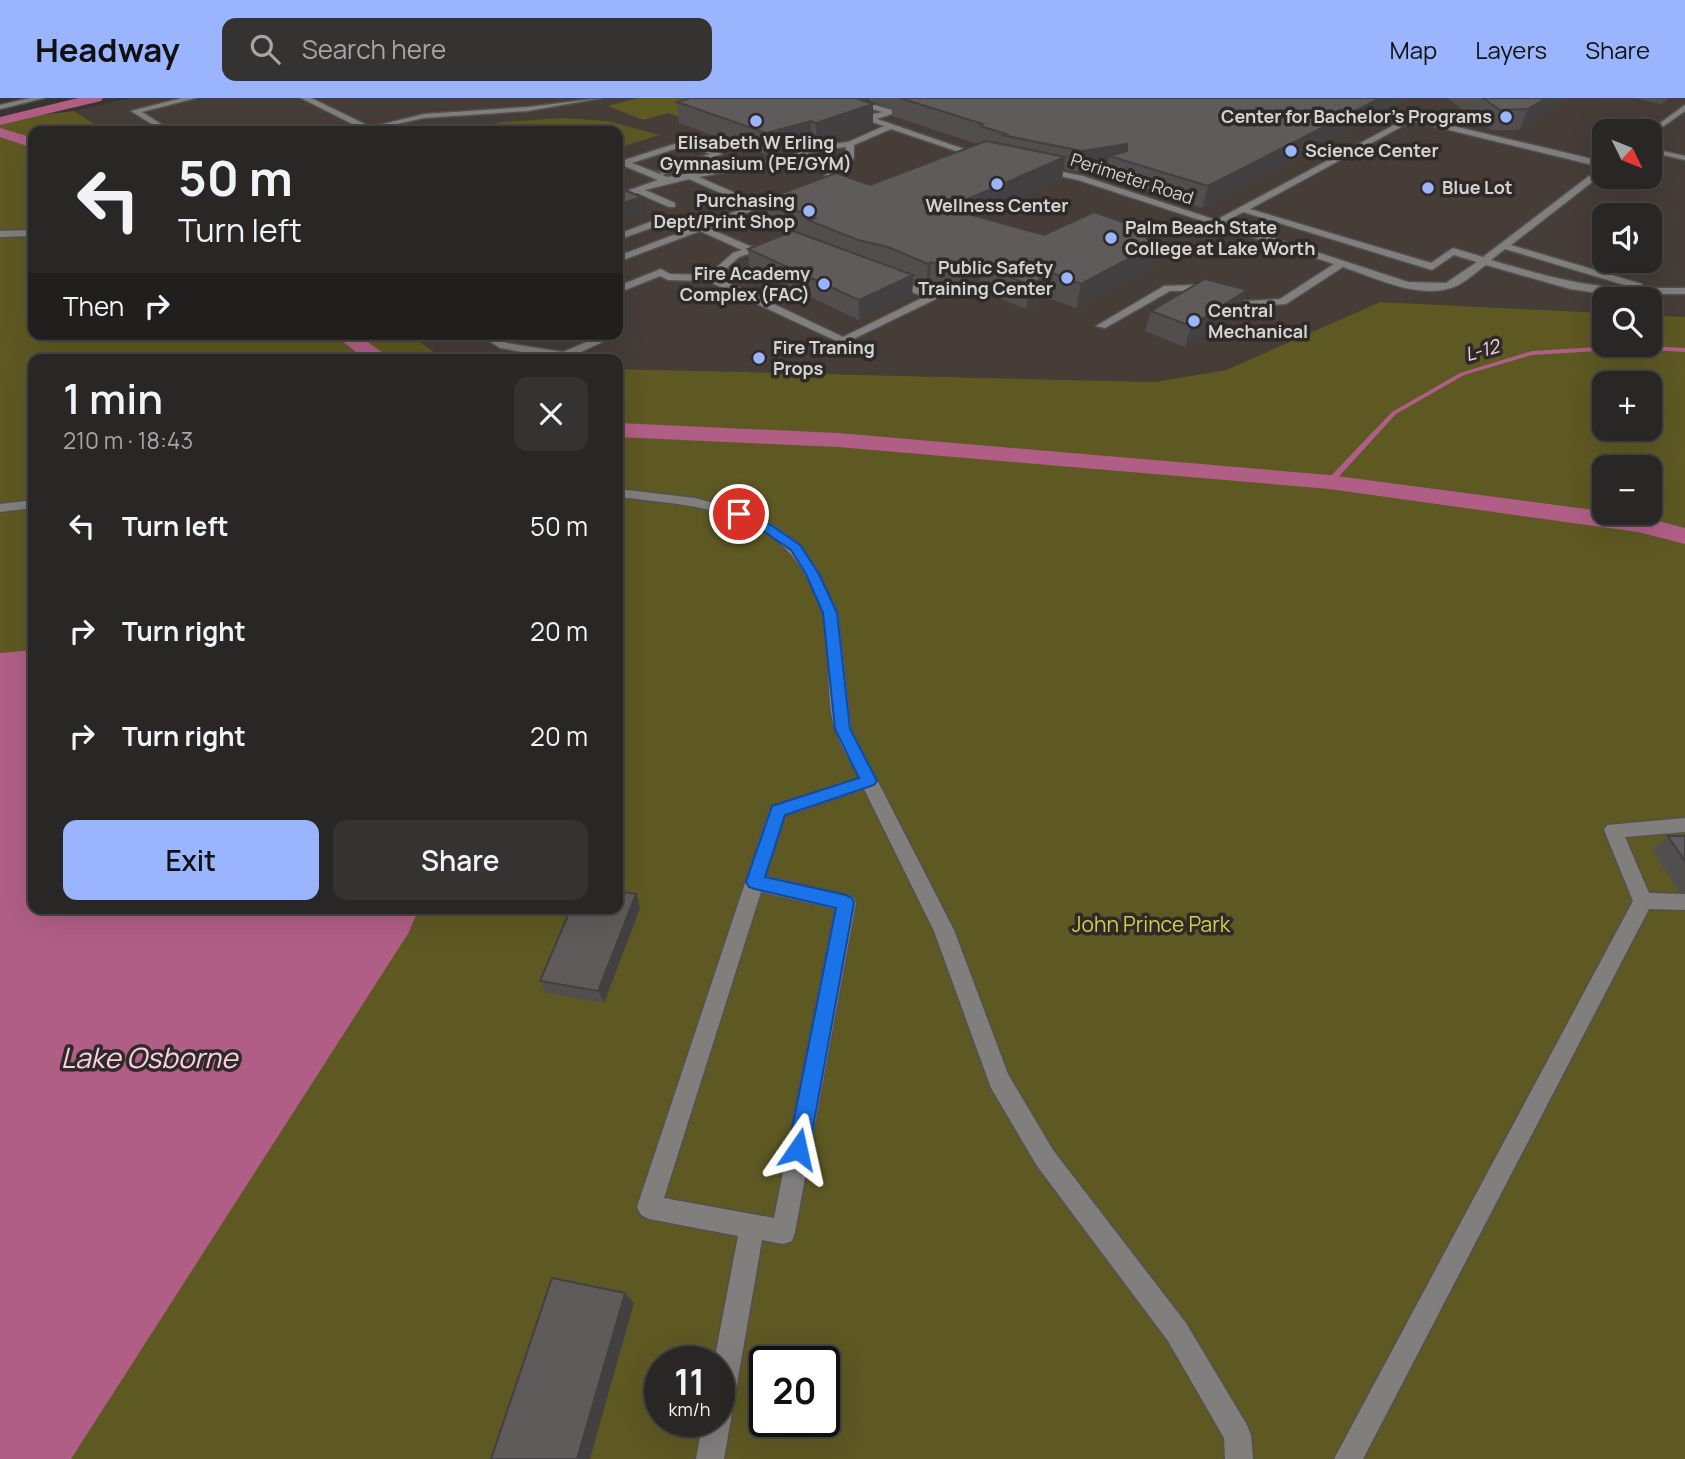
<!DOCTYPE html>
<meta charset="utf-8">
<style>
body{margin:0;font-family:Manrope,sans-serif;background:#353332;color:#f1f3f6;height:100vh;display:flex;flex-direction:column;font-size:26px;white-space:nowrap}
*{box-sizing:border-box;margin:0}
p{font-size:23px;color:#a5a5a7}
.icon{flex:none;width:38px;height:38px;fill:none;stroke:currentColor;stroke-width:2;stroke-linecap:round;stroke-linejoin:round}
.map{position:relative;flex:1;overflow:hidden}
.details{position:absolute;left:28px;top:256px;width:595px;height:560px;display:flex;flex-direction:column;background:#292726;border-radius:14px;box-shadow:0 7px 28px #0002,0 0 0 2px #454443}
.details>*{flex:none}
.guide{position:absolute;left:28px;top:28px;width:595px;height:214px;border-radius:14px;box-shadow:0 7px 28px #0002,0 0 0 2px #454443;background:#292726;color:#f1f3f6;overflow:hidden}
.needle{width:46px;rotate:133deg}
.buttons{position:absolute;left:1592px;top:21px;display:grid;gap:14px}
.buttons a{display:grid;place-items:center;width:70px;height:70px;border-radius:14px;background:#292726;box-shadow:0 7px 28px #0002,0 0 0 2px #454443;font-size:35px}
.speed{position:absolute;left:644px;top:1248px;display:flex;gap:14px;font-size:35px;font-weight:700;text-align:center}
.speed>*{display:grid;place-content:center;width:91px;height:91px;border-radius:50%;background:#292726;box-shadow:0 7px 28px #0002,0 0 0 2px #454443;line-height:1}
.speed small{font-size:18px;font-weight:400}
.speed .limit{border:4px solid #111;border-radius:10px;background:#fff;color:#111}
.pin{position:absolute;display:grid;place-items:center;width:60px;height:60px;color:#fff;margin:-30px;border:4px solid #fff;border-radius:50%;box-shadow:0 2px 7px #0007}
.me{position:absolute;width:77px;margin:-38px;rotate:11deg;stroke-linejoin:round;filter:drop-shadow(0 0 5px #0008)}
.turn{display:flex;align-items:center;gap:24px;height:147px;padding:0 35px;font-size:32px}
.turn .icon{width:91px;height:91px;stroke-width:2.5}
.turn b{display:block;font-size:49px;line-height:60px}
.then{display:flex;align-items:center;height:66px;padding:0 35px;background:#0003;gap:14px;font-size:26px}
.round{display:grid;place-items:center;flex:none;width:74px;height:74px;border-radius:14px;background:#353332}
.summary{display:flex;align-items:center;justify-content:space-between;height:119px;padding:0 35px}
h1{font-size:42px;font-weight:600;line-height:52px}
.button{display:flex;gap:14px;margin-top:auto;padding:14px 35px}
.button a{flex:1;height:80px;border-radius:14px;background:#9ab5fd;color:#111;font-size:28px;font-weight:600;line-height:80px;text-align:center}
.button a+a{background:#353332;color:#f1f3f6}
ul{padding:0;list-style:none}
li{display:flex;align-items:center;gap:21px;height:105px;padding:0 35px}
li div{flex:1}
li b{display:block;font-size:26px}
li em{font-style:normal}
header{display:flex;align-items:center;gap:42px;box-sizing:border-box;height:98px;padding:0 35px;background:#9ab5fd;color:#111}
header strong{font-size:33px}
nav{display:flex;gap:38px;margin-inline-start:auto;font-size:24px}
.search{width:490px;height:63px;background:#353332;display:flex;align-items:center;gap:18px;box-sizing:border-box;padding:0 24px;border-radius:14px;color:#a5a5a7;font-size:26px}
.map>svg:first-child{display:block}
</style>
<header>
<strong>Headway</strong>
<div class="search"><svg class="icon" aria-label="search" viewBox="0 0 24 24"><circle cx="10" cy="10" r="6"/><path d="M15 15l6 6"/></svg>Search here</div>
<nav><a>Map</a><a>Layers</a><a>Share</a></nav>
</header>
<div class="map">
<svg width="1685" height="1361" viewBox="0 0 1685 1361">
<rect width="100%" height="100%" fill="#373432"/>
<path fill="#463d38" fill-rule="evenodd" d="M131,0H1685V219L1650,217V201H1605V215L1380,204L1226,272L1155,284L618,271V261H476L440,258L408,236H618V33H105L74,13ZM1605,33H1650V79H1605ZM1605,117H1650V163H1605Z"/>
<path fill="#5e5923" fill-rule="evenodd" d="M638,0H713L681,20L668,15L643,22L608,8Z
M74,13L105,33H33V236H408L440,258L476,261H33V810H618V271L1155,284L1226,272L1380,204L1605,215V247H1650V217L1685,219V1361H0V22ZM1605,285H1650V331H1605ZM1605,369H1650V415H1605ZM660,1264H719V1323H660ZM765,1264H824V1323H765Z
M561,20L608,23L659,37L618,50V33H457L503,24Z"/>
<path fill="#b05e85" d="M33,552V810H419L409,834L71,1361H0V555Z"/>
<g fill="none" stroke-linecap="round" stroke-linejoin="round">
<path fill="#b05e85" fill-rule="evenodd" d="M1631,247L1685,250V254L1631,251L1532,257L1464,277L1396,316L1332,386H1326L1325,384L1392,314L1460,275L1532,253Z"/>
<path fill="#b05e85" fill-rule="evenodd" d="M78,0H103L101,3L0,27V19Z
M0,30L33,40V50L0,39Z
M333,236H357L391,261H365Z
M618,325L838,335L1329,377L1639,418L1685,430V446L1638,434L1329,391L838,349L618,339Z"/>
<defs>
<path id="minor" d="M30,0H44L0,11V7Z
M182,0H196L142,14L172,33H163L131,13Z
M301,0H311L371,29L424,16L528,9L601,0L528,13L424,20L366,33Z
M804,0C831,0 856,23 882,14L849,4V0L892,12V16L877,21L987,59L980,61L891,31L854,47C854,49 854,57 854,59C849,71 821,93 809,87L822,81L846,57V49L825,51L777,65L699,79L758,105L787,94L791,97L708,130L752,149L772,144L777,147L739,159L717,179L843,239L924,199L886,183V179H894L936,197V201L843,246L708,183L668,182L660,178L618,195V188L661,171L670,176L708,177L733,155L742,152L700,133L618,164V158L700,127L662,126L618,142V136L661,120L708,124L750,108L689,81L645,92L675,105V109H669L637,95L618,102V96L658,82L624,68L618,69V64L687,42L722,56L662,77L659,72L710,56L687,47L632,65L667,79L776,61L824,47L848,44L884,28Z
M1685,7V13L1650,38L1649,33Z
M1411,18L1605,64V74L1511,147L1642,186V190H1685V196H1604L1570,191L1486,167C1476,174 1466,184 1454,189C1419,202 1376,180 1343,169L1286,206L1246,209L1192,193H1170L1105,230L1096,228L1164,188L1193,187L1247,203L1280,201L1334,166L1078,82L1038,73V69L1083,78L1216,122ZM1412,23L1601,69L1483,159L1453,150L1431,165L1250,111ZM1243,114L1432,172L1454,157L1477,164L1446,185L1408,184L1225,124ZM1505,151L1634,190C1584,190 1539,176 1491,162Z
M1602,38H1605V46L1601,44Z
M1650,50L1685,58V62L1650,54Z
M33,132V138L0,139V133Z
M478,236H491L507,245L563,254L598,239V236H608L609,241L568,260L560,261L500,250Z
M618,391L695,400L744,413L772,426L800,446L818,473L838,515L851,631L954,832L1008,976L1053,1052L1186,1225L1247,1327L1251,1337L1253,1361H1225L1224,1340L1168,1243L1037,1068L991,990L934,833L864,691L785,718L766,778L846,797L853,799L856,805L795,1134L792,1143L783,1146L762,1142L724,1361H696L703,1323H719V1264H714L738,1138L649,1121L641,1117L637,1109L769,713L772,708L859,680C851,664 840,648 835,632C825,600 831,550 823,516C821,507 816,499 812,491C778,410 694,408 618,399ZM761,794L835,811L774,1120L664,1100Z
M33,402V410L0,414V406Z
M1685,720V734L1625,739L1649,795L1685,796V812L1649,811L1363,1361H1334L1633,803L1604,732L1607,727Z"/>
</defs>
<use href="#minor" stroke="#53514f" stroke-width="3"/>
<use href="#minor" fill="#807f7e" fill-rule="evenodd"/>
</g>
<path fill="#524e4e" d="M870,0H1410L1202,110L1105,79L1107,69L1078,74L1063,71L1062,81L977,119L1044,137L1160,144L1154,168L1076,210L1049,200L1026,211L979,192L964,200L929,188L926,190L913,184L912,197L859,222L749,170L748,151L792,133L768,124L767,101L870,87L978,46L892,18V11L870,3Z
M1447,0H1568L1519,32H1491Z
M1635,0H1669L1661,6Z
M677,4L873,27L817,46L811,44L767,57L679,25Z
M1151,213H1241L1185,249L1145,233Z
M1668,738H1685V795L1679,793L1652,752Z
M636,796L640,810L604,905L546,895L540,883Z"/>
<path fill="#424040" d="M1380,0H1410L1202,110L1208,88Z
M1546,0H1568L1519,32L1528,11Z
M873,6V27L817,46L816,25Z
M811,23V44L767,57L766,35Z
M1127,46L1124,62L1109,58L1107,69L1078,74L1082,53Z
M1065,59L1062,81L945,133L947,110Z
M641,99L644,117L618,126V107Z
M1154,135L1151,149L1160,144L1154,168L1076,210L1081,186Z
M931,164L929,188L926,190L928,166Z
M981,168L979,192L964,200L966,175Z
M1053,175L1049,200L1026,211L1030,187Z
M913,177L912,197L859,222V202Z
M1247,192L1241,213L1185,249L1191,228Z
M636,796L640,810L604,905L598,893Z
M625,1195L634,1205L590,1361H577Z"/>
<path fill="#5f5b5b" stroke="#424040" stroke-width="2" d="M690,0H855L873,6L816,25L811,23L766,35L677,4Z
M900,0H1380L1208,88L1109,58L1127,53V46L1082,53L1002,37L1006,36L980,28L983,26Z
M1483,0H1546L1528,11L1500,12Z
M986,43L1065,59L947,110L1044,137L1094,114L1154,135L1147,141L1160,144L1081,186L1053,175L1030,187L981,168L966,175L931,164L928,166L888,149L858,142L808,122L815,120L767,101L836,75L870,87Z
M618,89L641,99L618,107Z
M793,133L913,177L859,202L748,151Z
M1205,181L1247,192L1191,228L1151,213Z
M1668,738H1685V763Z
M618,793L636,796L598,893L540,883L571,810H618Z
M552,1180L625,1195L577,1361H491Z"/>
<path fill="#1a73e8" stroke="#114b97" stroke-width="2" d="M739,413L771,427L800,447L819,476L837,515L850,631L877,683L874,687L785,717L765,779L846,797L852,800L854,805L809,1051L806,1059L798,1062L791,1059L788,1051L836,810L755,791L749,789L746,784L772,708L859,680L835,631L823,515L806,476L791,452L762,432L735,419L733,416Z"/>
<g fill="#9ab5fd" stroke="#2d2a28" stroke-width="2.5">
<circle cx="1506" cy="19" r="7"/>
<circle cx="756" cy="23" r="7"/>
<circle cx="1291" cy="53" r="7"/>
<circle cx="997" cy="86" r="7"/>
<circle cx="1428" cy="90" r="7"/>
<circle cx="809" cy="113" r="7"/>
<circle cx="1111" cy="140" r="7"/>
<circle cx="1067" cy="180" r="7"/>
<circle cx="824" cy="186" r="7"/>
<circle cx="1194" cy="223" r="7"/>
<circle cx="759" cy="260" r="7"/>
</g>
<g text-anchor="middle" stroke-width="7" stroke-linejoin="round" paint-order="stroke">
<g font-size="18" font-weight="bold" fill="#d5d3d2" stroke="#2d2a28" text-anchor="start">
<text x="1492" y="25" text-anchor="end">Center for Bachelor’s Programs</text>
<text x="756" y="51" text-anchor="middle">Elisabeth W Erling<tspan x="756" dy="21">Gymnasium (PE/GYM)</tspan></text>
<text x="1305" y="59">Science Center</text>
<text x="1442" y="96">Blue Lot</text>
<text x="795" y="109" text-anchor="end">Purchasing<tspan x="795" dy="21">Dept/Print Shop</tspan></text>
<text x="997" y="114" text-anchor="middle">Wellness Center</text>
<text x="1125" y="136">Palm Beach State<tspan x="1125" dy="21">College at Lake Worth</tspan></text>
<text x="1053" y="176" text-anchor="end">Public Safety<tspan x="1053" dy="21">Training Center</tspan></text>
<text x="810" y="182" text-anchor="end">Fire Academy<tspan x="810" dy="21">Complex (FAC)</tspan></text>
<text x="1208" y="219">Central<tspan x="1208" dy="21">Mechanical</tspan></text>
<text x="773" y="256">Fire Traning<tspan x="773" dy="21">Props</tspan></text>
</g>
<g font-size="18" fill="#d5d3d2" stroke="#2d2a28">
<text transform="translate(1132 81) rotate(18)" y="6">Perimeter Road</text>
</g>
<g font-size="19" font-style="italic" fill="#fecfe2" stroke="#2d2a28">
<text transform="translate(1482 252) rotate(-16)" y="7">L-12</text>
</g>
<g font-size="21" fill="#d8ca4a" stroke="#2d2a28">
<text x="1151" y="834">John Prince Park</text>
</g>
<g font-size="28" font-style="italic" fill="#fecfe2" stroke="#2d2a28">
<text x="149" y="970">Lake Osborne</text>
</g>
</g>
</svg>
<div class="buttons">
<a><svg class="needle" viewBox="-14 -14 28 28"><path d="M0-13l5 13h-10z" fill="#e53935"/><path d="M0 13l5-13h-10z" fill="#a5a5a7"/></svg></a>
<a><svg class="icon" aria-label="sound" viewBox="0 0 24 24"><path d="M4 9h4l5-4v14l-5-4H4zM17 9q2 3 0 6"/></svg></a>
<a><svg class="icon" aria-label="search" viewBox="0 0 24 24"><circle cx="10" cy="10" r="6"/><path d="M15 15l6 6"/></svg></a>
<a>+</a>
<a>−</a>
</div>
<div class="speed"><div>11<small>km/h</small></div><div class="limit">20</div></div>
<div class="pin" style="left:739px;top:416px;background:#d93025"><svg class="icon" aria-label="arrive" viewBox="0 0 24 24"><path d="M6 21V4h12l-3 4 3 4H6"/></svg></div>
<svg class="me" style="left:798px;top:1051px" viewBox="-20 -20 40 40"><path d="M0-17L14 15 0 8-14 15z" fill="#1a73e8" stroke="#fff" stroke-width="4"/></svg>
<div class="guide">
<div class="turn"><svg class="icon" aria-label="left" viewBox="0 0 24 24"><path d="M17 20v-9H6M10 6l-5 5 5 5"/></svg><div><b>50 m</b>Turn left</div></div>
<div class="then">Then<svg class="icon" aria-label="right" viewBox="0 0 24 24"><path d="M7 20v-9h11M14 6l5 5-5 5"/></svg></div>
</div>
<section class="details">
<div class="summary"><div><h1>1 min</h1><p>210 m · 18:43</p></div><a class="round"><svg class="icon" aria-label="close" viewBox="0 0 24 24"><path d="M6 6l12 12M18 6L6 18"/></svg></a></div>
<ul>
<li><svg class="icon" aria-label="left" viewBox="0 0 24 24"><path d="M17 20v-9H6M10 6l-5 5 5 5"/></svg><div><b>Turn left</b></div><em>50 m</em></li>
<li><svg class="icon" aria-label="right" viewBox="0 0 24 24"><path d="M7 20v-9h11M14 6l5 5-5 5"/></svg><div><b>Turn right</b></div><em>20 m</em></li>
<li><svg class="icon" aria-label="right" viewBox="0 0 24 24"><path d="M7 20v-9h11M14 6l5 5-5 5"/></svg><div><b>Turn right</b></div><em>20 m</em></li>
</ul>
<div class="button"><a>Exit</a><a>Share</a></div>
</section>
</div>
